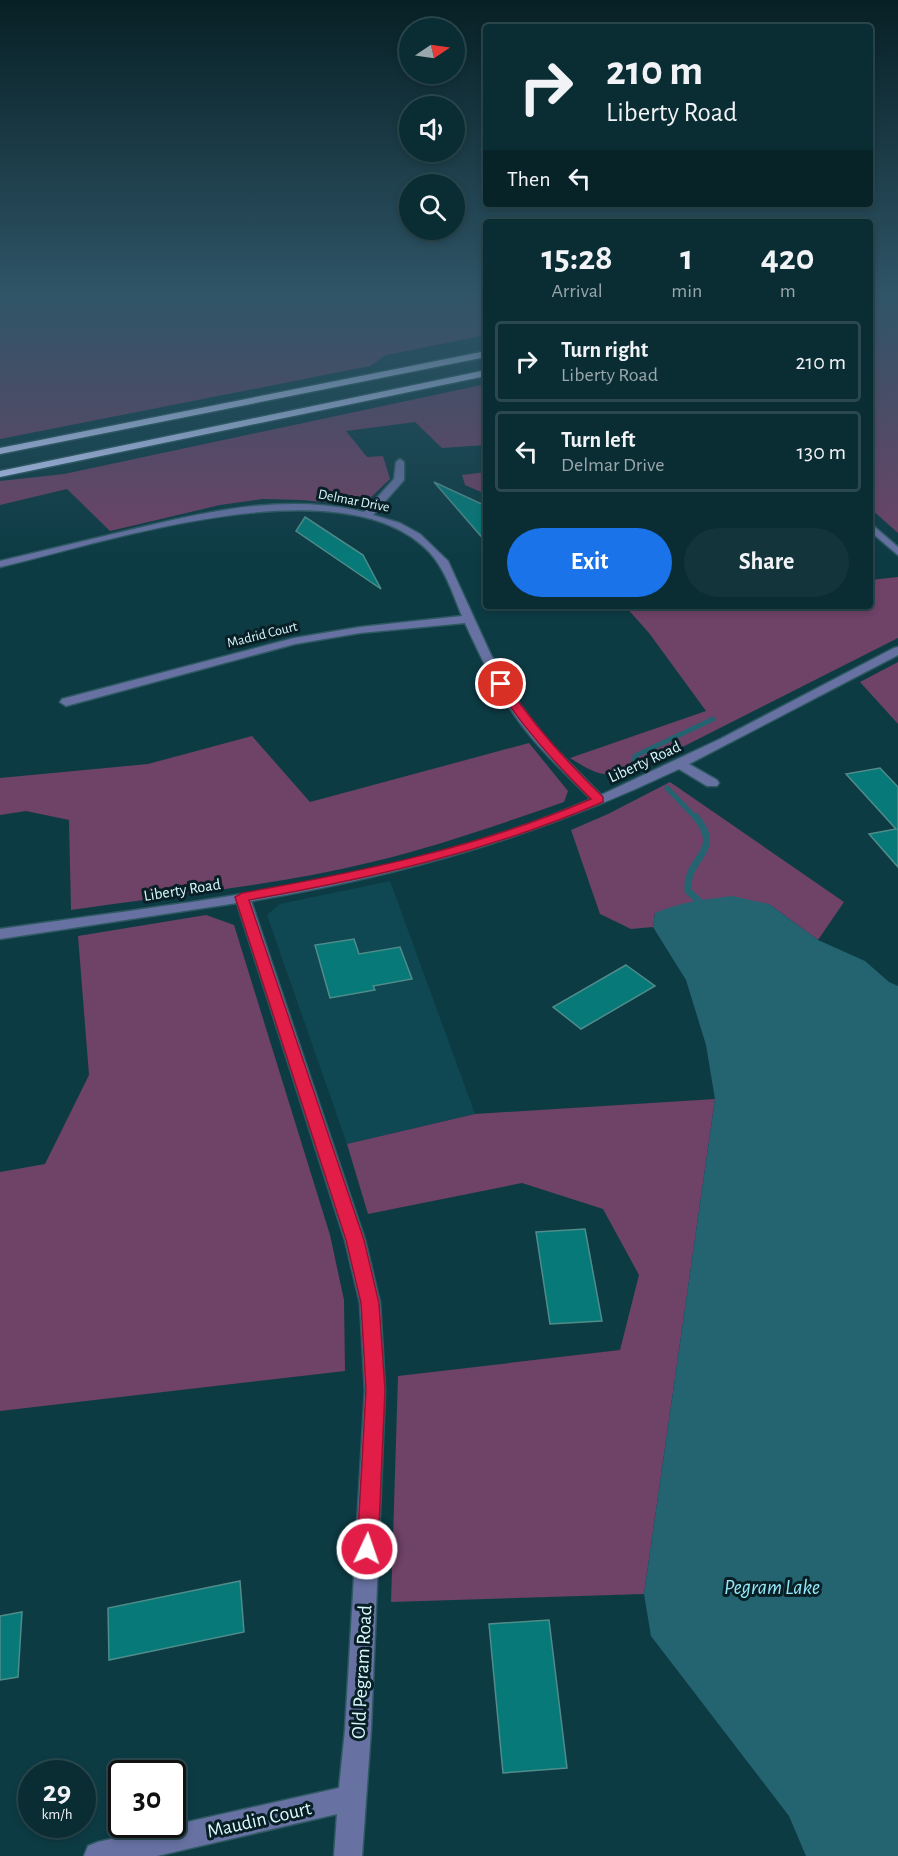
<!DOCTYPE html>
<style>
body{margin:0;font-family:"Alegreya Sans",sans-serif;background:#13343b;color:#f1f3f6;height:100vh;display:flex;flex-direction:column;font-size:22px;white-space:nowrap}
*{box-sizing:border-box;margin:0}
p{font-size:20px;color:#99a7ac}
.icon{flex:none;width:33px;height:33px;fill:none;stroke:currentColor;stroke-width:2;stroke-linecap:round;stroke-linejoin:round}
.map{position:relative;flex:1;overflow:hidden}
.panel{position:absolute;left:483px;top:219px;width:390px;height:390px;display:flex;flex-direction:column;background:#0a2c33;border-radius:6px;box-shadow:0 3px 9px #0003,0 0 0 2px #2a484e}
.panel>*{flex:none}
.banner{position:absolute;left:483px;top:24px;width:390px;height:183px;border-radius:6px;box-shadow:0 3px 9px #0003,0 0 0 2px #2a484e;background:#0a2c33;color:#f1f3f6;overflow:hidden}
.needle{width:39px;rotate:77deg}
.controls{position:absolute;left:399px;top:18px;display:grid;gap:12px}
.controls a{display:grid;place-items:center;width:66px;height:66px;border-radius:50%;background:#0a2c33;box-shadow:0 3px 9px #0003,0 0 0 2px #2a484e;font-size:30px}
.speed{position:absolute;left:18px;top:1760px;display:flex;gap:12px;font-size:30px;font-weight:700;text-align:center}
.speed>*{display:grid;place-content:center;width:78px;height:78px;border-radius:50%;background:#0a2c33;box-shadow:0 3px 9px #0003,0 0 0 2px #2a484e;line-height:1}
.speed small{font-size:15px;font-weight:400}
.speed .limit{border:3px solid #111;border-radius:9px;background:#fff;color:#111}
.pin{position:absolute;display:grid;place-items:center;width:51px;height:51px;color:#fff;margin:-26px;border:3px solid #fff;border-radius:50%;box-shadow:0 2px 6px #0007}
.me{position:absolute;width:66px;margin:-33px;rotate:3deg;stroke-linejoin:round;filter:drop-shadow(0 0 4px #0008)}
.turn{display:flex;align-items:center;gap:21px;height:126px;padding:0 24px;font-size:27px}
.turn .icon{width:78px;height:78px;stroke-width:2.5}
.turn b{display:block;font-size:42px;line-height:51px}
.then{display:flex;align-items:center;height:57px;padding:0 24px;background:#0003;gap:12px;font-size:22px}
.eta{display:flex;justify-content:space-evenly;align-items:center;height:102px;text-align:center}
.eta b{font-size:36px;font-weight:600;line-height:42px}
.primary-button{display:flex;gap:12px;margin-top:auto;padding:12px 24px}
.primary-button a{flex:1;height:69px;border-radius:36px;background:#1a73e8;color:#fff;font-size:24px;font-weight:600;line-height:69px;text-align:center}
.primary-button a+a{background:#13343b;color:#f1f3f6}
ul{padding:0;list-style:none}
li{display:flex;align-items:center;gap:18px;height:81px;margin:0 12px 9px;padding:0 12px;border:3px solid #2a484e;border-radius:6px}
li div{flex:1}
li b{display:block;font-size:22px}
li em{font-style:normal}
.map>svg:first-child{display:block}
</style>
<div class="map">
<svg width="898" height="1856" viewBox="0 0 898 1856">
<rect width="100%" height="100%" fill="#0d3b44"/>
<path fill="#0f4852" d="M390,881L475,1114L347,1144L267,915L280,904Z"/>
<path fill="#6f4267" d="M0,297H486V335L386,355L370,366L0,439Z
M883,297H898V533L870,508V300Z
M486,384V445L442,448L415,422L346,431L367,457L383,456L390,479L364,504L351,505L302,500L263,499L220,505L110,531L67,489L0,505V481L64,474Z
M486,472V494L465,485L462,475Z
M898,577V638L631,773C603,778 594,773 570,758L706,711L649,633L625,606H870V580Z
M898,662V724L860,682Z
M252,736L310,802L529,743L568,791L564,802C501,824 438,846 372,862C274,886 171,895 71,910L69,820L26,811L0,815V778L148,764Z
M670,782L844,902L818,940L769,904L655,913L653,927L631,929L600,914L571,830L608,814Z
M206,915L234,925L330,1235L344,1300L345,1371L0,1411V1172L45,1164L89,1075L78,936Z
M715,1099L644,1594L391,1602L398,1376L620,1350L639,1275L603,1209L522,1183L368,1214L347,1144L475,1114Z"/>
<path fill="#246370" d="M732,896L769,904L818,940L865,961L889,982L898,986V1856H806L789,1816L651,1636L644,1594L715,1099L706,1045L686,980L653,927L655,913C681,902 705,899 732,896Z"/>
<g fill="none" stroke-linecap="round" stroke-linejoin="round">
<path stroke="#246370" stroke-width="5" d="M640,769L634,763L635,756L713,719
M667,788L697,819"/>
<path stroke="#246370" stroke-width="7" d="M696,817C725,853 685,856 688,891L698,900L701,908"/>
</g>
<path fill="#067978" stroke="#508c8a" stroke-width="1.5" d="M434,482L486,506V542Z
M305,517L363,555L381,589L296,531Z
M880,768L898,787V867L869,834L896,829L846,774Z
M354,939L359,954L400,947L412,979L373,986L375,990L330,998L315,945Z
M626,965L655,986L581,1029L553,1007Z
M585,1229L602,1321L550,1324L536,1232Z
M240,1581L244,1632L109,1660L108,1608Z
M22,1612L18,1677L0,1680V1616Z
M549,1620L567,1768L503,1773L489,1624Z"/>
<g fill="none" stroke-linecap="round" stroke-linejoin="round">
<defs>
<path id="minor" d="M400,459L404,462V480L373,515L400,523L420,534L448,561L491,655L521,706L548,741L601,795L720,739L894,648L898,647V655L689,764L717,780L719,783L717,786H707L679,769C538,836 405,875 251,901L365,1240L380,1303L385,1390L371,1730L362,1856H334L337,1814L157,1856H84L88,1846L98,1842L339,1788L345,1730L365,1390L360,1303L345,1240L237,903L0,939V929C199,900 404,881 591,799C567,775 542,752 521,724C498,693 481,658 465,623L360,633L295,644L66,706L60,702L62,699L294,638L360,627L462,616C452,592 444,564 423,546C332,466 106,542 0,567V561C45,550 89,540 134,529C209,511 287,493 364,512L394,479L396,462Z
M870,523L898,547V555L870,531Z"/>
<path id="highway" d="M486,351V357L0,454V448Z
M486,370V376L0,477V471Z"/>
</defs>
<use href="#minor" stroke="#2e5962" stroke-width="3"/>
<use href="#highway" stroke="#2e5962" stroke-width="3"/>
<use href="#minor" fill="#6772a3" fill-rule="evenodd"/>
<use href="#highway" fill="#c0cdfc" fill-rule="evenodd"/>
</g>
<linearGradient id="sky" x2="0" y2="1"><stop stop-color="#072025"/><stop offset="0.53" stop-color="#2f5567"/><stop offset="1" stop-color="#2f5567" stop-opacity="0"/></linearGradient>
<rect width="898" height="557" fill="url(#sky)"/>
<path fill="#e11d48" stroke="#92132f" stroke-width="1.5" d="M501,681L505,682C533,725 566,761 603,797V802C487,852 372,878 249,900L364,1240L379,1303L385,1390L378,1549L375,1556L367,1559L360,1556L357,1549L366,1390L361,1303L346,1240L235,897L242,893C364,871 476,848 591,799C555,763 522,727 495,684Z"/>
<g text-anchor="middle" stroke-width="6" stroke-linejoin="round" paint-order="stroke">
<g font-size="14" fill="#daf7fe" stroke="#082025">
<text transform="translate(354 500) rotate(11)" y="5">Delmar Drive</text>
<text transform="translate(262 634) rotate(-14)" y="5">Madrid Court</text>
</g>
<g font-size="16" fill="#daf7fe" stroke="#082025">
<text transform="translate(644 761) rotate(-25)" y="6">Liberty Road</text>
<text transform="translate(182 889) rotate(-9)" y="6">Liberty Road</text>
</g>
<g font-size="20" fill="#daf7fe" stroke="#082025">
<text transform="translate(361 1672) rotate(-87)" y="7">Old Pegram Road</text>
<text transform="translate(259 1819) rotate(-13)" y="7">Maudin Court</text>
</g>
<g font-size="21" font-style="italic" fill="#96e8fb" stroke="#082025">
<text x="772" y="1594">Pegram Lake</text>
</g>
</g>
</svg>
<div class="controls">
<a><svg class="needle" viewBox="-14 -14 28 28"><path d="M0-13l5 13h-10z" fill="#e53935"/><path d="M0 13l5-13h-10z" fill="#99a7ac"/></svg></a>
<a><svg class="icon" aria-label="sound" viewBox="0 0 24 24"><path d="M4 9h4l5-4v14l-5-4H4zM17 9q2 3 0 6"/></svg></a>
<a><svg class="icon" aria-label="search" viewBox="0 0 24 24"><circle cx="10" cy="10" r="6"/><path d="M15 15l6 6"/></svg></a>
</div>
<div class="speed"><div>29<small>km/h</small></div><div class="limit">30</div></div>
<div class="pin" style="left:501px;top:684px;background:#d93025"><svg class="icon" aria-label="arrive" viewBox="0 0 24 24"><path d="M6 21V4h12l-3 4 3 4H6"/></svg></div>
<svg class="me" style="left:367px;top:1549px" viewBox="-20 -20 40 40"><circle r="17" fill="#e11d48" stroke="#fff" stroke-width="3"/><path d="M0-11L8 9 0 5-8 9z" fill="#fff"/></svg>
<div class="banner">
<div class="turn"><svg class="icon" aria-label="right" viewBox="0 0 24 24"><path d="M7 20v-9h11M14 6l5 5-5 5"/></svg><div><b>210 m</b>Liberty Road</div></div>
<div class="then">Then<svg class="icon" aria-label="left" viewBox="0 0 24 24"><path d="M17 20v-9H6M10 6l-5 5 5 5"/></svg></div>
</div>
<section class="panel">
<div class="eta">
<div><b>15:28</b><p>Arrival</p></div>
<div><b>1</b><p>min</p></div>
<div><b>420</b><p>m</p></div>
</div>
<ul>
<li><svg class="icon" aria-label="right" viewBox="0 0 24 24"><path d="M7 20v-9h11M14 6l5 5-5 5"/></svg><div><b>Turn right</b><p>Liberty Road</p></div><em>210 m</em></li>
<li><svg class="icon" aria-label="left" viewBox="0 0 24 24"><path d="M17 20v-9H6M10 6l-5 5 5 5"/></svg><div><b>Turn left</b><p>Delmar Drive</p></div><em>130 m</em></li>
</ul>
<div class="primary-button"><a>Exit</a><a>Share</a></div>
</section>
</div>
